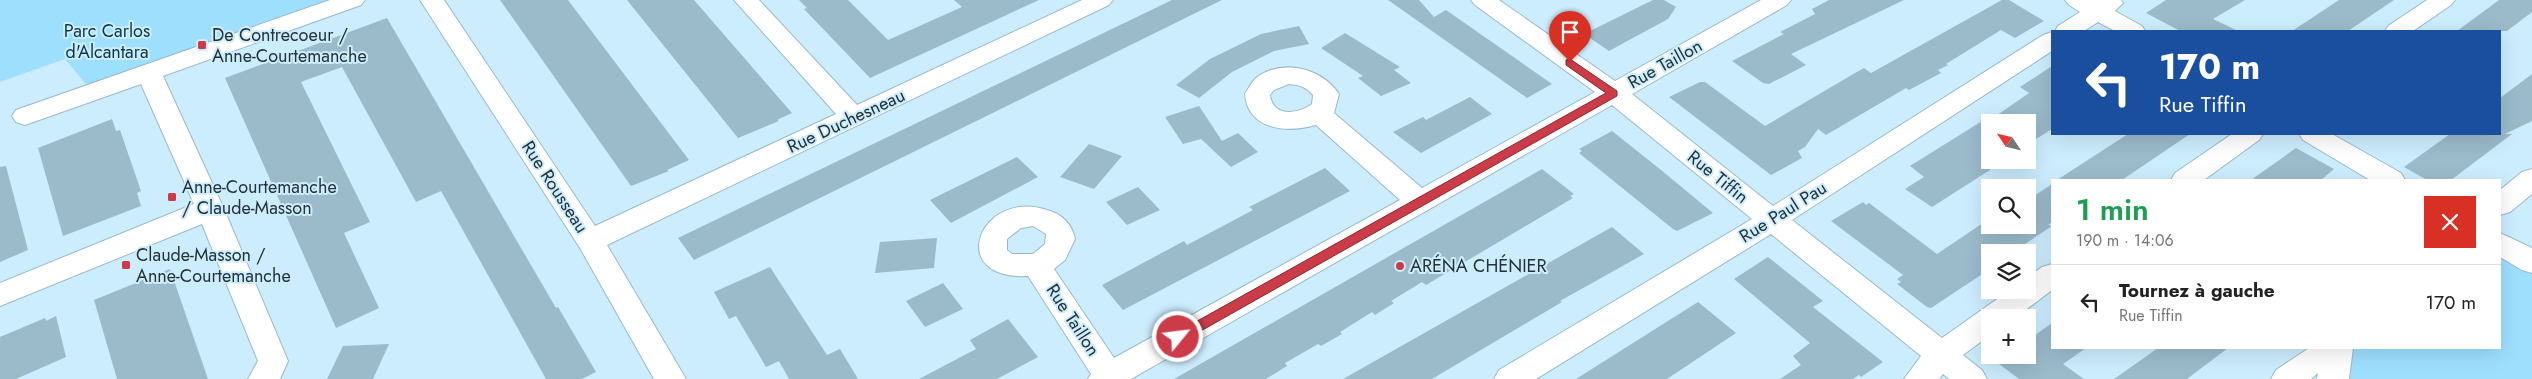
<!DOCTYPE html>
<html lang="fr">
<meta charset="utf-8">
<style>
body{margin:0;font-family:Jost,sans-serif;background:#f6f6f6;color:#222;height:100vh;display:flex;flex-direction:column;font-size:19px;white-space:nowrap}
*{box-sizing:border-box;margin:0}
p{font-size:16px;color:#767676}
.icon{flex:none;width:28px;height:28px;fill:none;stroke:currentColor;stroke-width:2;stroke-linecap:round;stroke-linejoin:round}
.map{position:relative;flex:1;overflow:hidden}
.details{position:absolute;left:2051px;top:179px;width:450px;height:170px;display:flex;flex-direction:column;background:#fff;border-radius:0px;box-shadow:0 5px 20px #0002}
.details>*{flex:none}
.banner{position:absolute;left:2051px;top:30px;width:450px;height:105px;border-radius:0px;box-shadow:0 5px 20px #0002;background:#1a4fa0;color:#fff;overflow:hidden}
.needle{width:32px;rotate:305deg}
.controls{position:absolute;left:1981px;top:114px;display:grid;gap:10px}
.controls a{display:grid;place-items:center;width:55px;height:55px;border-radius:0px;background:#fff;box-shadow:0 5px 20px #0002;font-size:25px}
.pin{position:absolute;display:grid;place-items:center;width:42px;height:42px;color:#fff;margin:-51px -21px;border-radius:50% 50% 50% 0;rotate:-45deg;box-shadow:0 0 5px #0007}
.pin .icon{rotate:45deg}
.me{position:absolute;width:55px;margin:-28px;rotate:61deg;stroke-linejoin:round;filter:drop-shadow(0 0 4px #0008)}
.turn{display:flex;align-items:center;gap:18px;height:105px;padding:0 25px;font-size:22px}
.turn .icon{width:65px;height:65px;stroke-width:2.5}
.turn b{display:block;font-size:35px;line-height:42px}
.round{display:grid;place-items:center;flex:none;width:52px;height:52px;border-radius:0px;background:#f6f6f6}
.summary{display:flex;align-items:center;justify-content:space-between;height:85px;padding:0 25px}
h1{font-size:30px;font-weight:600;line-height:38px;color:#1e9e55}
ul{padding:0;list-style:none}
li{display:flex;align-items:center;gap:15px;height:75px;padding:0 25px;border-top:1px solid #e0e0e0}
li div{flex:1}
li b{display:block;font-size:19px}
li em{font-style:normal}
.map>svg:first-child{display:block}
</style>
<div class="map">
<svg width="2532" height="379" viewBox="0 0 2532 379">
<rect width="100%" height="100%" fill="#ccedfe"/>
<path fill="#9fdffe" d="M0,0H352L90,89L65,59L0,82Z
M2500,245L2532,266V379H2333L2338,348H2500Z"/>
<path fill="#9bbbcb" d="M500,0H568L689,160L667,170L669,171L631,186Z
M627,0H694L792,113L777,120L779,121L738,138Z
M799,0H848L888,40L962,7L954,0H1039L870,78L804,9L807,8Z
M1172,0H1222L694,260L678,238Z
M1388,0H1419L1434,17L1446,10L1552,84L1527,98Z
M1653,0H1664L1676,7L1668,19L1609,51L1584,34Z
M1829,0H1904L1791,54L1806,65L1769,84L1763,83L1732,61L1784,34L1780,32L1815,14L1812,9Z
M2002,0H2009L2044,21L2015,38L2001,30L1946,64L1948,65L1938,70L1941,73L1909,90L1906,88L1826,135L1818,129L1805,147L1798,151L1802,158L1771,175L1669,97L1700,82H1705L1765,126L1855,73L1864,68L1871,73Z
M2166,0H2245L2213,19L2238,31H2180L2146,13Z
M2339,0H2394L2348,31H2292Z
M2499,0H2532V12L2507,31H2457Z
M387,18L556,308L558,307L596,372L582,379H546L441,191L416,202L342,67L301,82L370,222L344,233L379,308L336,328L225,78Z
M1299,26L1309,44L1274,51L1232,72L1199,98L1176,85L1210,59L1261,34Z
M1345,33L1400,67L1394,70L1411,83L1381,96L1358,78L1363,76L1321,48Z
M2052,66V129L2028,144V122H1990V170L1932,207L1905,189L1924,177L1910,166L1990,116V120L2029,93L2020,87Z
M2532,74V121L2505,134H2512L2451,180H2427L2404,167L2450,134H2500V98Z
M1470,97L1492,114L1421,153L1393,132L1423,117L1426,120Z
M1199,106L1222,141L1238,133L1258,152L1231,167L1201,139L1183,144L1165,117Z
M112,119L116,131L120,130L141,191L137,193L141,206L63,236L38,148Z
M1612,131L1661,170L1713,213L1677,231L1673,229L1579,153L1582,151L1579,149Z
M2128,134H2190L2122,180H2057Z
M1089,144L1122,156L1094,189L1060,177Z
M2296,148L2334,169L2321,180H2251Z
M1017,157L1038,177L951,223L930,200Z
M6,166L28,250L0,262V167Z
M1325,168L1350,191L1123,310L1102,285L1184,241L1187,245L1253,210L1249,207Z
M1542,169L1574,194L1570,196L1573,198L1426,285L1422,282L1391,301L1394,303L1375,315L1372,312L1340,332L1342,334L1321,346L1318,344L1285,363L1287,366L1266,379H1174Z
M2052,184V222L2048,225L2052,226L2013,252H1990V269L1931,308L1927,307L1897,284L1901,282L1897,279L1903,275L1831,221L1863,202L1866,205L1869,203L1937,254L1980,225H2028V200Z
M1138,187L1160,210L1127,225L1106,202Z
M1612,227L1644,254L1560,301L1562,302L1432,379H1343Z
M937,238L934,268L875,273L880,242Z
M1768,257L1823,301L1813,307L1883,362L1861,377L1859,375L1853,379H1780L1801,365L1793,356L1810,343L1734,279Z
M770,267L827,355L840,349L858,379H789L779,361L766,367L736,316L729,319L714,292Z
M170,269L208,379H117L94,300Z
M943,283L963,309L925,327L906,301Z
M1698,302L1736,333L1667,379H1576Z
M56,316L66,357L16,379H0V337L45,318L46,321Z
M1008,319L1038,357L997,379H919L976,349L970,340Z
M2052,323V348H2086L2063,364L2084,379H2019L1987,355H2028V340Z
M389,344L373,379H327L343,346Z
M2158,348H2228L2187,379H2114Z"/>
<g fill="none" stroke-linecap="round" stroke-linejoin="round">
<defs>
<path id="minor" d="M330,0H365L361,5L163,76L224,209L288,361L280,379H248L258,361L202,224L0,306V283L194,204L141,84L25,125L16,122L12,116L16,110Z
M420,0H444L595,226L836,114L734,0H759L857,105L1082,0H1113L1109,5L607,245L686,379H654L580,248Z
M1471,0H1499L1615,81L1761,0H1791L1787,5L1632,94L1773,206L2043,35L2052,32V51L1792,220L1942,338L2010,290H2028V277L2042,267L2052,264V290L2015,318H1990V335L1963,355L1982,370L1987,379H1949L1943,374L1939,379H1904L1921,356L1771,234L1536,379H1494L1499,370L1752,219L1612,105L1131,379H1088L1091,374L1028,276C944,280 980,188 1047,210C1062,214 1072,224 1075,239L1065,260L1054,269L1114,358L1400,200L1316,125C1288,133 1248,131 1245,94C1248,89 1252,82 1256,78C1282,58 1322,68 1339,94L1334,113L1422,188L1595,92L1475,5ZM1289,84C1300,85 1306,87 1313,95L1312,104C1298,114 1273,118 1270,95L1274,90ZM1033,226L1046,234L1045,244L1033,254H1012L1007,250V239L1021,228Z
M2065,0H2121L2123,3L2115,11L2142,26L2145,31H2115L2098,22L2084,31H2055L2058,26L2080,12L2069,5Z
M2427,0H2455L2451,5L2413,31H2385L2388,26Z
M2232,134H2263L2259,140L2204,180H2171L2175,173Z
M2299,134H2332L2401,173L2405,180H2370L2303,140Z
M2532,169V194L2510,212L2500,215V190L2522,172Z
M2500,233L2532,248V273L2522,270L2500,257Z
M2309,348H2353L2349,379H2317L2318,373L2311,379H2271L2276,370Z"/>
</defs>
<use href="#minor" stroke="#99b9c9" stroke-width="2"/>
<use href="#minor" fill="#fff" fill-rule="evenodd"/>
</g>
<path fill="#cc3c48" stroke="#85272f" d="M1570,59L1617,91V96L1183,341H1174L1172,337L1174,334L1606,93L1566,65V60Z"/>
<g fill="#cc3c48" stroke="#ccedfe" stroke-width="2">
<rect x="197" y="40" width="10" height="10" rx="2.5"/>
<rect x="167" y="192" width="10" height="10" rx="2.5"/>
<rect x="121" y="260" width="10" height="10" rx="2.5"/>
<circle cx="1400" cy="266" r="5"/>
</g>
<g text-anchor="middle" stroke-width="4" stroke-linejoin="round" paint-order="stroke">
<g font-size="18" fill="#0b3648" stroke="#ccedfe">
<text x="107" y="37">Parc Carlos<tspan x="107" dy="21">d'Alcantara</tspan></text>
</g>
<g font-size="18" fill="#253238" stroke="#ccedfe" text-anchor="start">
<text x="212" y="41">De Contrecoeur /<tspan x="212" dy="21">Anne-Courtemanche</tspan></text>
<text x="182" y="193">Anne-Courtemanche<tspan x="182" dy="21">/ Claude-Masson</tspan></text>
<text x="136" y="261">Claude-Masson /<tspan x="136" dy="21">Anne-Courtemanche</tspan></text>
<text x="1410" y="272">ARÉNA CHÉNIER</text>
</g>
<g font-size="18" fill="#253238" stroke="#ccedfe">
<text transform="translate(1665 64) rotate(-29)" y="6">Rue Taillon</text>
<text transform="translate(846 121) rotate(-25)" y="6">Rue Duchesneau</text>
<text transform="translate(1718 177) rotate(39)" y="6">Rue Tiffin</text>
<text transform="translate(555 187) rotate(57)" y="6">Rue Rousseau</text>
<text transform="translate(1783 212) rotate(-32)" y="6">Rue Paul Pau</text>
<text transform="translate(1073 320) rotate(57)" y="6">Rue Taillon</text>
</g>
</g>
</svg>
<div class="controls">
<a><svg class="needle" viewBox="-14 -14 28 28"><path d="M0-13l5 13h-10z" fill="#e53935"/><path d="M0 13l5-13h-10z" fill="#767676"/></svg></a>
<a><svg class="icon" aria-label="search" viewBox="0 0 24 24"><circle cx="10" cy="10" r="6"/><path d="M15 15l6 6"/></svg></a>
<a><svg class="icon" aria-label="layers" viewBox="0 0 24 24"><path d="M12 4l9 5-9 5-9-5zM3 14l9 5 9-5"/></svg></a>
<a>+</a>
</div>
<div class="pin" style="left:1570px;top:62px;background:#d93025"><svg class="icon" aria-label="arrive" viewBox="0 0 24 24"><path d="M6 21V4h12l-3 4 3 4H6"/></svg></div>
<svg class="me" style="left:1178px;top:337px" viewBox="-20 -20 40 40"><circle r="17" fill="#cc3c48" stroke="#fff" stroke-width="3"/><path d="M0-11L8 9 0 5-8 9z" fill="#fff"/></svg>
<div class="banner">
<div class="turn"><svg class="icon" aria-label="left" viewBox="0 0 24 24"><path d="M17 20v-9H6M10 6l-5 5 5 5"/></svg><div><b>170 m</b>Rue Tiffin</div></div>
</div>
<section class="details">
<div class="summary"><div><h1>1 min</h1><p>190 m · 14:06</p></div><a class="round" style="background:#d93025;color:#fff"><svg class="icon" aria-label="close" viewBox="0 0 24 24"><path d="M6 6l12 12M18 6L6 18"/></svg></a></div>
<ul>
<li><svg class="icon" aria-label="left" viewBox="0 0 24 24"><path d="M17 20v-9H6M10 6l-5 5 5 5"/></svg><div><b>Tournez à gauche</b><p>Rue Tiffin</p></div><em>170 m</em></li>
</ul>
</section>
</div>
